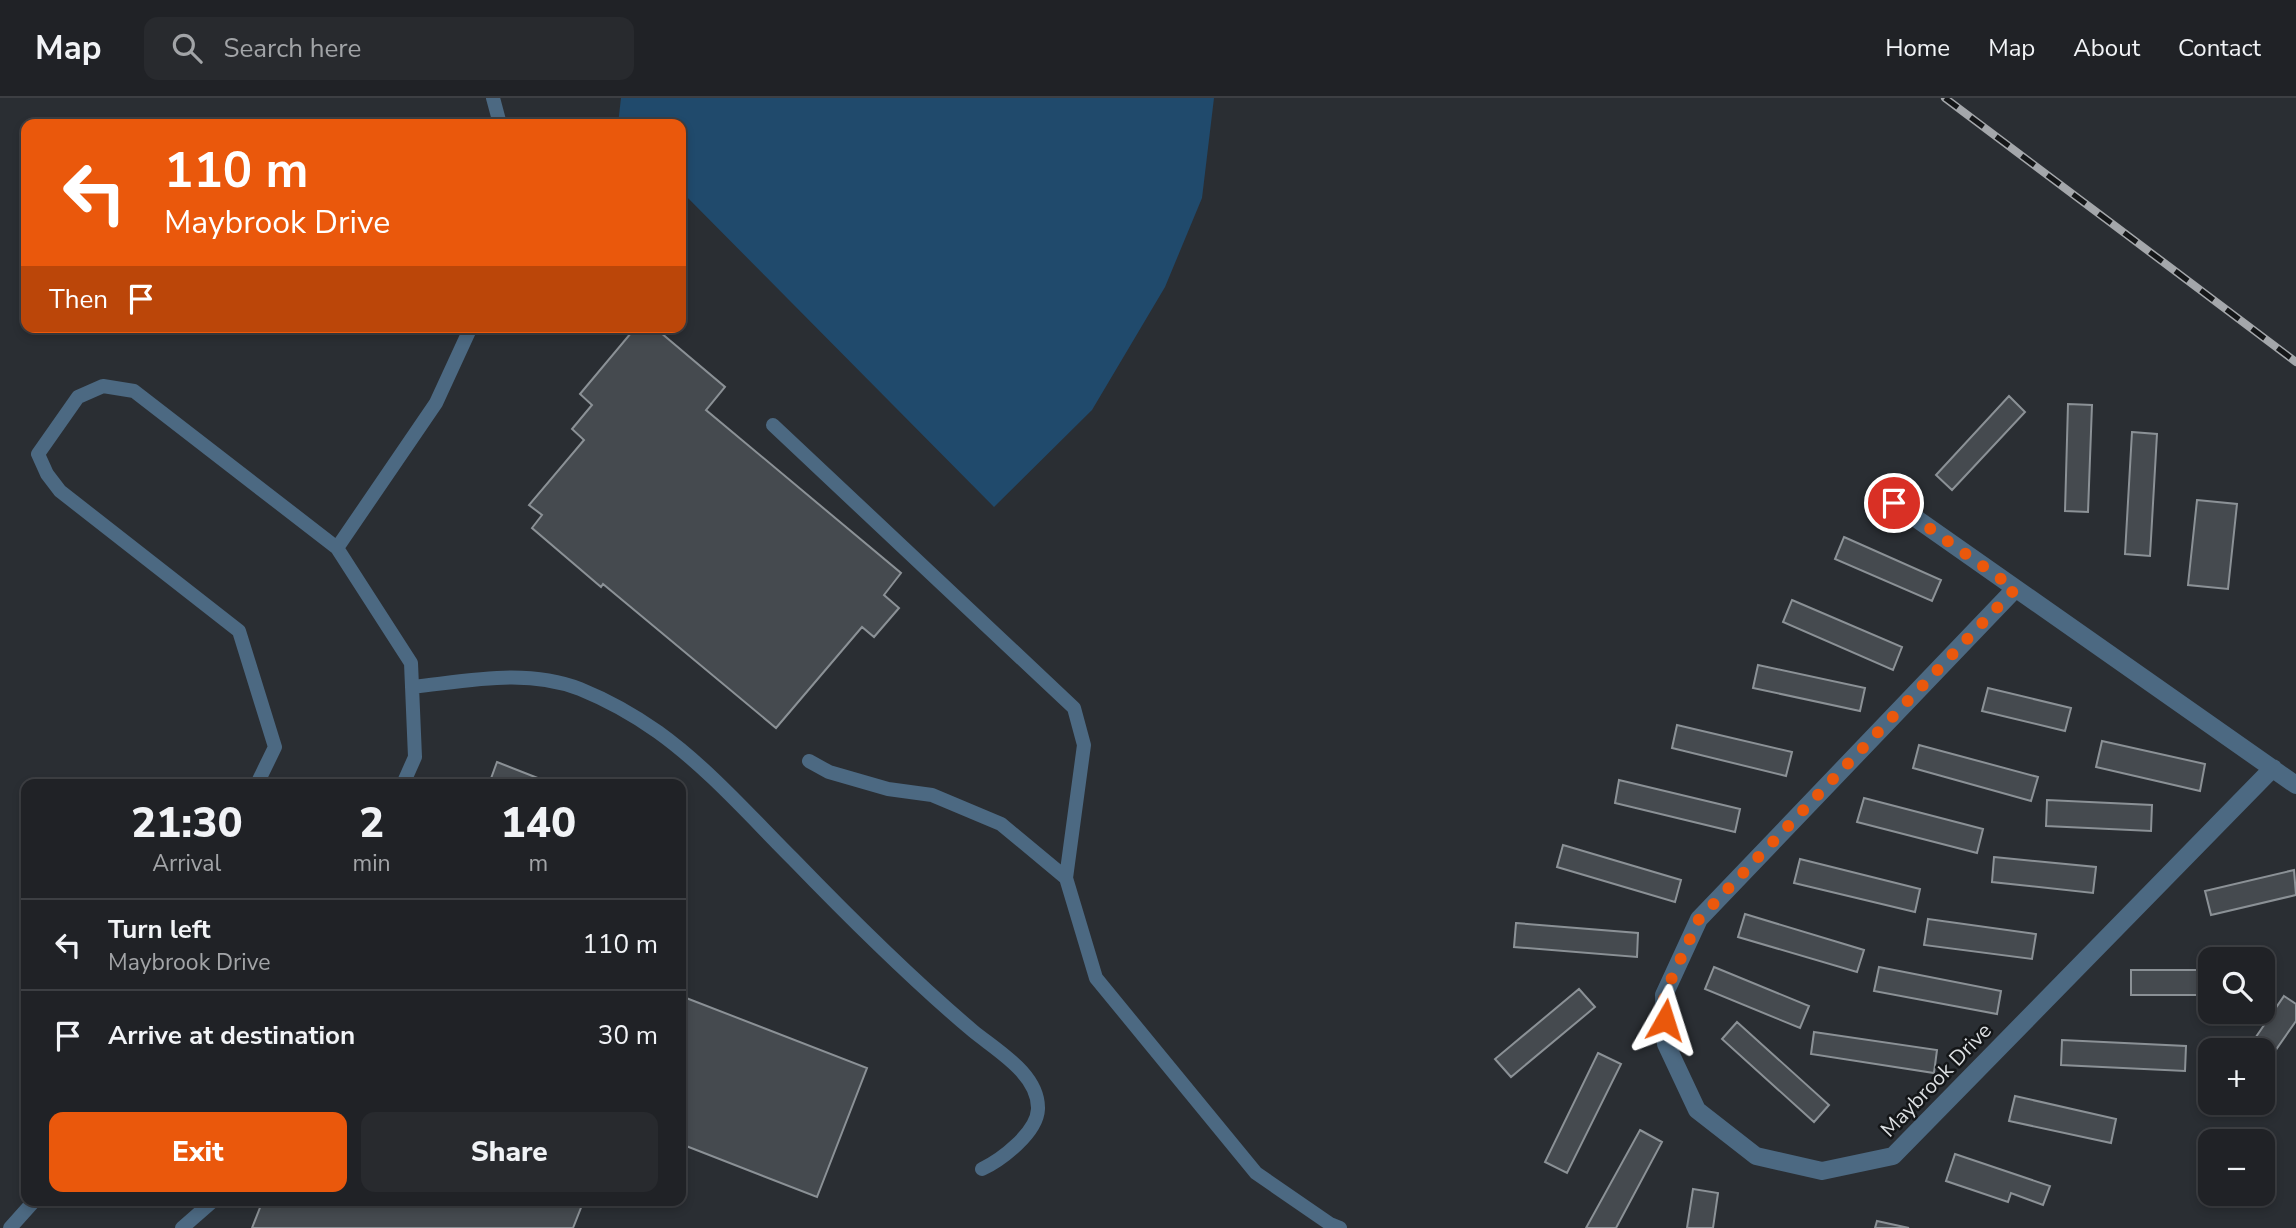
<!DOCTYPE html>
<meta charset="utf-8">
<style>
body{margin:0;font-family:"Nunito Sans",sans-serif;background:#282a2e;color:#f1f3f6;height:100vh;display:flex;flex-direction:column;font-size:26px;white-space:nowrap}
*{box-sizing:border-box;margin:0}
p{font-size:23px;color:#a2a4a7}
.icon{flex:none;width:38px;height:38px;fill:none;stroke:currentColor;stroke-width:2;stroke-linecap:round;stroke-linejoin:round}
.map{position:relative;flex:1;overflow:hidden}
.side{position:absolute;left:21px;top:681px;width:665px;height:427px;display:flex;flex-direction:column;background:#202226;border-radius:14px;box-shadow:0 4px 10px #0003,0 0 0 2px #3d3f43}
.side>*{flex:none}
.banner{position:absolute;left:21px;top:21px;width:665px;height:214px;border-radius:14px;box-shadow:0 4px 10px #0003,0 0 0 2px #3d3f43;background:#ea580c;color:#fff;overflow:hidden}
.controls{position:absolute;left:2198px;top:849px;display:grid;gap:14px}
.controls a{display:grid;place-items:center;width:77px;height:77px;border-radius:14px;background:#202226;box-shadow:0 4px 10px #0003,0 0 0 2px #3d3f43;font-size:35px}
.pin{position:absolute;display:grid;place-items:center;width:60px;height:60px;color:#fff;margin:-30px;border:4px solid #fff;border-radius:50%;box-shadow:0 2px 7px #0007}
.me{position:absolute;width:77px;margin:-38px;rotate:6deg;stroke-linejoin:round;filter:drop-shadow(0 0 5px #0008)}
.turn{display:flex;align-items:center;gap:24px;height:147px;padding:0 28px;font-size:32px}
.turn .icon{width:91px;height:91px;stroke-width:2.5}
.turn b{display:block;font-size:49px;line-height:60px}
.then{display:flex;align-items:center;height:66px;padding:0 28px;background:#0003;gap:14px;font-size:26px}
.eta{display:flex;justify-content:space-evenly;align-items:center;height:119px;text-align:center}
.eta b{font-size:42px;font-weight:800;line-height:49px}
.action{display:flex;gap:14px;margin-top:auto;padding:14px 28px}
.action a{flex:1;height:80px;border-radius:14px;background:#ea580c;color:#fff;font-size:28px;font-weight:800;line-height:80px;text-align:center}
.action a+a{background:#282a2e;color:#f1f3f6}
ul{padding:0;list-style:none}
li{display:flex;align-items:center;gap:21px;height:91px;padding:0 28px;border-top:2px solid #3d3f43}
li div{flex:1}
li b{display:block;font-size:26px}
li em{font-style:normal}
header{display:flex;align-items:center;gap:42px;box-sizing:border-box;height:98px;padding:0 35px;background:#202226;border-bottom:2px solid #3d3f43}
header strong{font-size:33px}
nav{display:flex;gap:38px;margin-inline-start:auto;font-size:24px}
.search{width:490px;height:63px;background:#282a2e;display:flex;align-items:center;gap:18px;box-sizing:border-box;padding:0 24px;border-radius:14px;color:#a2a4a7;font-size:26px}
.map>svg:first-child{display:block}
</style>
<header>
<strong>Map</strong>
<div class="search"><svg class="icon" aria-label="search" viewBox="0 0 24 24"><circle cx="10" cy="10" r="6"/><path d="M15 15l6 6"/></svg>Search here</div>
<nav><a>Home</a><a>Map</a><a>About</a><a>Contact</a></nav>
</header>
<div class="map">
<svg width="2296" height="1130" viewBox="0 0 2296 1130">
<rect width="100%" height="100%" fill="#2a2e33"/>
<path fill="#204a6c" d="M621,0H1214L1202,100L1165,189L1092,312L994,409L681,93V26H618Z"/>
<path fill="#454a4f" stroke="#8b9196" stroke-width="2" d="M636,229H654L725,289L706,312L901,475L884,497L899,510L874,539L862,529L776,630L603,486L601,489L532,430L542,417L529,407L584,342L572,331L592,307L580,296Z
M2009,298L2025,314L1952,392L1936,377Z
M2068,306L2092,307L2088,414L2065,413Z
M2132,334L2157,336L2150,458L2125,456Z
M2197,402L2237,406L2228,491L2188,487Z
M1844,439L1941,482L1932,503L1835,461Z
M1792,502L1902,549L1893,572L1783,524Z
M1758,567L1865,590L1860,613L1753,590Z
M1988,590L2071,610L2065,633L1982,613Z
M1677,627L1792,654L1786,678L1672,650Z
M2102,643L2205,666L2200,693L2096,669Z
M1919,647L2038,679L2031,703L1913,670Z
M497,664L553,686H489Z
M1619,682L1740,711L1735,734L1615,705Z
M1864,700L1983,731L1977,755L1857,724Z
M2047,702L2152,707L2151,733L2046,728Z
M1563,747L1681,782L1675,804L1557,769Z
M1994,759L2096,769L2093,795L1992,784Z
M1800,761L1920,791L1915,814L1794,785Z
M2294,772L2296,797L2211,817L2205,793Z
M1745,816L1864,852L1857,874L1738,839Z
M1928,821L2036,836L2032,861L1924,847Z
M1516,825L1638,835L1637,859L1514,849Z
M1714,869L1809,908L1800,930L1705,891Z
M1879,869L2001,893L1997,916L1874,893Z
M2131,872H2210V897H2131Z
M1579,891L1595,909L1511,979L1495,961Z
M681,898L867,970L817,1099L681,1046Z
M2284,898L2296,906V923L2266,966L2263,964V952H2247Z
M1737,924L1829,1007L1814,1024L1722,941Z
M1814,934L1937,952L1934,975L1811,956Z
M2062,942L2186,948L2185,973L2061,967Z
M1598,955L1621,966L1567,1075L1545,1064Z
M2015,998L2116,1021L2111,1045L2009,1023Z
M1640,1032L1662,1044L1616,1130H1586Z
M1955,1056L2050,1088L2043,1107L2011,1095L2008,1104L1946,1083Z
M1693,1091L1718,1095L1713,1130H1687Z
M263,1102H584L573,1130H252Z
M1877,1123L1909,1130H1875Z"/>
<g fill="none" stroke-linecap="round" stroke-linejoin="round">
<path stroke="#4c6982" stroke-width="14" d="M493,0L500,26
M773,327L1074,610L1084,647L1066,780L1096,880L1256,1075L1330,1126L1340,1130
M337,450L436,305L471,229
M412,589C468,583 526,570 580,591C607,602 634,617 658,634C708,670 750,718 793,761C851,821 909,879 973,933C996,952 1039,976 1038,1011C1037,1035 1001,1062 982,1071
M809,663L829,674L888,691L932,697L1001,726L1066,780
M257,686L275,649L239,533L60,393L47,376L38,356L78,299L103,288L134,293L337,450L411,565L415,659L403,686
M10,1130L35,1102
M182,1130L214,1102"/>
<path stroke="#4c6982" stroke-width="18" d="M1894,405L2296,687
M2015,491L1699,821L1664,897L1666,946L1697,1012L1756,1058L1822,1073L1893,1058L2273,670"/>
<defs>
<path id="rail" d="M1945,0L2296,264"/>
</defs>
<use href="#rail" stroke="#a4a7ab" stroke-width="8"/>
<use href="#rail" stroke="#141618" stroke-width="5" stroke-dasharray="16" stroke-linecap="butt"/>
</g>
<g fill="none" stroke-linecap="round" stroke-linejoin="round">
<path stroke="#ea580c" stroke-width="12" stroke-dasharray="0 21.6" d="M1665,922L1664,897L1699,821L2015,491L1894,405"/>
</g>
<g text-anchor="middle" stroke-width="5" stroke-linejoin="round" paint-order="stroke">
<g font-size="21" fill="#dbdee1" stroke="#141618">
<text transform="translate(1936 982) rotate(-46)" y="7">Maybrook Drive</text>
</g>
</g>
</svg>
<div class="controls">
<a><svg class="icon" aria-label="search" viewBox="0 0 24 24"><circle cx="10" cy="10" r="6"/><path d="M15 15l6 6"/></svg></a>
<a>+</a>
<a>−</a>
</div>
<div class="pin" style="left:1894px;top:405px;background:#d93025"><svg class="icon" aria-label="arrive" viewBox="0 0 24 24"><path d="M6 21V4h12l-3 4 3 4H6"/></svg></div>
<svg class="me" style="left:1665px;top:922px" viewBox="-20 -20 40 40"><path d="M0-17L14 15 0 8-14 15z" fill="#ea580c" stroke="#fff" stroke-width="4"/></svg>
<div class="banner">
<div class="turn"><svg class="icon" aria-label="left" viewBox="0 0 24 24"><path d="M17 20v-9H6M10 6l-5 5 5 5"/></svg><div><b>110 m</b>Maybrook Drive</div></div>
<div class="then">Then<svg class="icon" aria-label="arrive" viewBox="0 0 24 24"><path d="M6 21V4h12l-3 4 3 4H6"/></svg></div>
</div>
<section class="side">
<div class="eta">
<div><b>21:30</b><p>Arrival</p></div>
<div><b>2</b><p>min</p></div>
<div><b>140</b><p>m</p></div>
</div>
<ul>
<li><svg class="icon" aria-label="left" viewBox="0 0 24 24"><path d="M17 20v-9H6M10 6l-5 5 5 5"/></svg><div><b>Turn left</b><p>Maybrook Drive</p></div><em>110 m</em></li>
<li><svg class="icon" aria-label="arrive" viewBox="0 0 24 24"><path d="M6 21V4h12l-3 4 3 4H6"/></svg><div><b>Arrive at destination</b></div><em>30 m</em></li>
</ul>
<div class="action"><a>Exit</a><a>Share</a></div>
</section>
</div>
